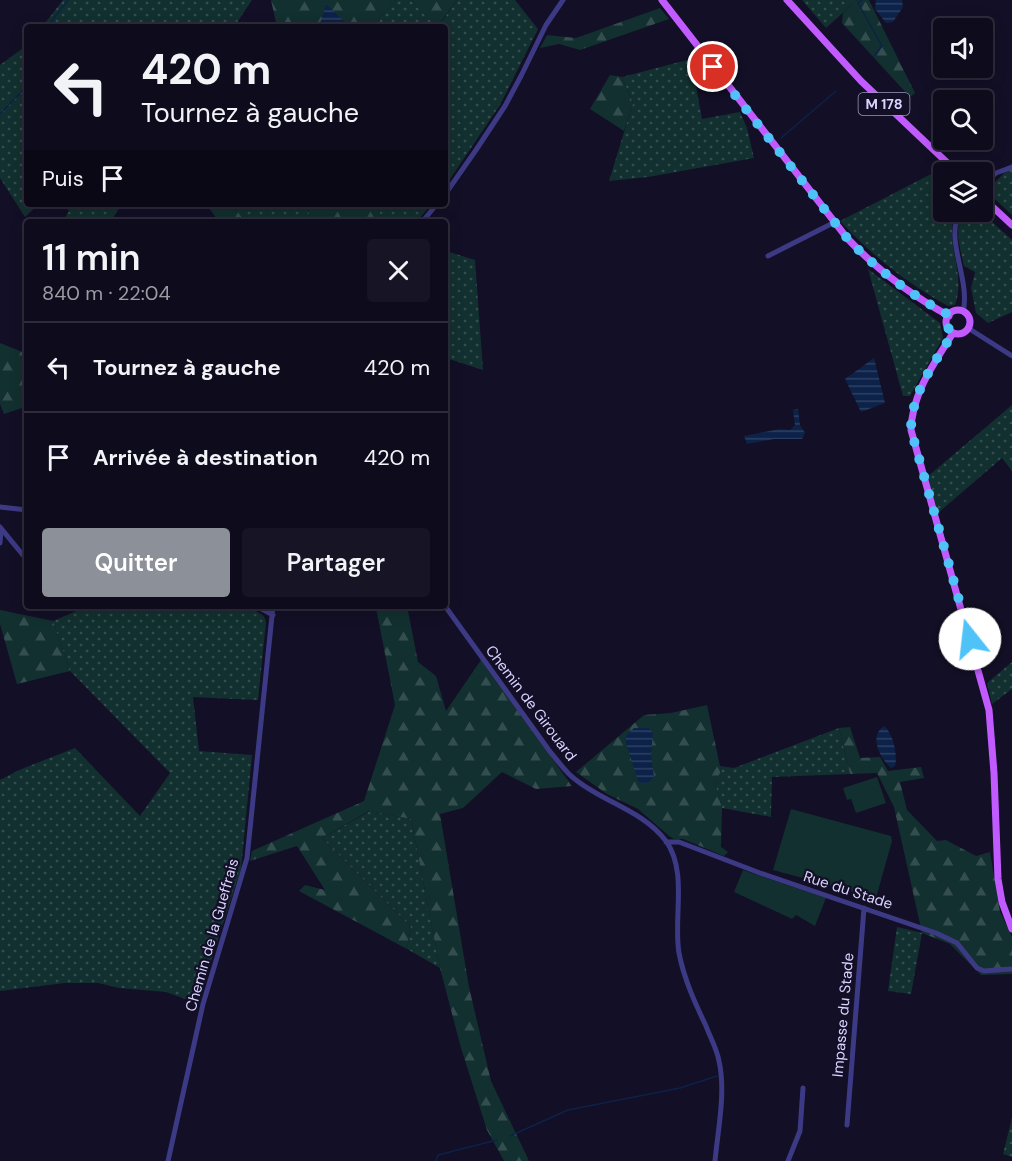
<!DOCTYPE html>
<html lang="fr">
<meta charset="utf-8">
<style>
body{margin:0;font-family:"DM Sans",sans-serif;background:#171425;color:#f1f3f6;height:100vh;display:flex;flex-direction:column;font-size:22px;white-space:nowrap}
*{box-sizing:border-box;margin:0}
p{font-size:20px;color:#9b9ba3}
.icon{flex:none;width:33px;height:33px;fill:none;stroke:currentColor;stroke-width:2;stroke-linecap:round;stroke-linejoin:round}
.map{position:relative;flex:1;overflow:hidden}
.drawer{position:absolute;left:24px;top:219px;width:424px;height:390px;display:flex;flex-direction:column;background:#0e0b1c;border-radius:6px;box-shadow:0 3px 15px #0003,0 0 0 2px #2e2b3b}
.drawer>*{flex:none}
.guide{position:absolute;left:24px;top:24px;width:424px;height:183px;border-radius:6px;box-shadow:0 3px 15px #0003,0 0 0 2px #2e2b3b;background:#0e0b1c;color:#f1f3f6;overflow:hidden}
.fabs{position:absolute;left:933px;top:18px;display:grid;gap:12px}
.fabs a{display:grid;place-items:center;width:60px;height:60px;border-radius:6px;background:#0e0b1c;box-shadow:0 3px 15px #0003,0 0 0 2px #2e2b3b;font-size:30px}
.pin{position:absolute;display:grid;place-items:center;width:51px;height:51px;color:#fff;margin:-26px;border:3px solid #fff;border-radius:50%;box-shadow:0 2px 6px #0007}
.me{position:absolute;width:66px;margin:-33px;rotate:344deg;stroke-linejoin:round;filter:drop-shadow(0 0 4px #0008)}
.turn{display:flex;align-items:center;gap:21px;height:126px;padding:0 18px;font-size:27px}
.turn .icon{width:78px;height:78px;stroke-width:2.5}
.turn b{display:block;font-size:42px;line-height:51px}
.then{display:flex;align-items:center;height:57px;padding:0 18px;background:#0003;gap:12px;font-size:22px}
.round{display:grid;place-items:center;flex:none;width:63px;height:63px;border-radius:6px;background:#171425}
.summary{display:flex;align-items:center;justify-content:space-between;height:102px;padding:0 18px}
h1{font-size:36px;font-weight:600;line-height:45px}
.cta{display:flex;gap:12px;margin-top:auto;padding:12px 18px}
.cta a{flex:1;height:69px;border-radius:6px;background:#8c9099;color:#fff;font-size:24px;font-weight:600;line-height:69px;text-align:center}
.cta a+a{background:#171425;color:#f1f3f6}
ul{padding:0;list-style:none}
li{display:flex;align-items:center;gap:18px;height:90px;padding:0 18px;border-top:2px solid #2e2b3b}
li div{flex:1}
li b{display:block;font-size:22px}
li em{font-style:normal}
.map>svg:first-child{display:block}
</style>
<div class="map">
<svg width="1012" height="1161" viewBox="0 0 1012 1161">
<defs>
<pattern id="grass-dots" width="8" height="8" patternUnits="userSpaceOnUse" patternTransform="scale(1.5)"><rect width="8" height="8" fill="#12302f"/><path d="M2 2h.1M6 6h.1" fill="none" stroke="#344d4e" stroke-width="1.8" stroke-linecap="round"/></pattern>
<pattern id="forest-firs" width="22" height="20" patternUnits="userSpaceOnUse" patternTransform="scale(1.5)"><rect width="22" height="20" fill="#12302f"/><path d="M5 1l3.5 6h-7zM16 11l3.5 6h-7z" fill="#344d4e"/></pattern>
<pattern id="water-rules" width="6" height="5" patternUnits="userSpaceOnUse" patternTransform="scale(1.5)"><rect width="6" height="5" fill="#0c2248"/><path d="M0 2.5h6" fill="none" stroke="#2f4163"/></pattern>
</defs>
<rect width="100%" height="100%" fill="#130f26"/>
<path fill="url(#grass-dots)" d="M63,0H252L234,27H42Z
M396,0H411L437,27H380L379,18Z
M457,0H515L538,29L500,105L446,185V27H438Z
M802,0H857L826,28Z
M27,45V204H39L25,217L0,178V65Z
M691,59L702,119L740,112L747,128L754,158L648,177L609,181L633,103L622,77Z
M1012,163V215L986,191C995,181 1005,174 1012,163Z
M935,172L943,179L944,212H956C943,241 967,274 955,305L948,306C908,284 871,255 840,221Z
M63,204H122L110,222H62L69,211Z
M231,204H307L311,222H246Z
M375,204H432L416,222H384Z
M964,212H981L1012,240V312L988,323L976,313L971,288L975,272L964,266C960,247 953,228 964,212Z
M446,251L475,260L483,370L446,358Z
M868,269L940,323L943,338L910,396H903Z
M27,352V448L24,449L25,353Z
M1012,405V471L1002,458L938,513L927,477Z
M88,606H248L264,616L266,622L258,700L193,697L199,751L252,755L241,869L215,948L199,1004L166,992L119,988L98,983H65L0,991V780L19,770L75,748L140,816L170,773L70,671L53,621Z
M1012,662V689L992,704L987,683Z
M839,728L850,774L772,777L771,817L722,808L715,784L721,771L720,766L734,768Z
M370,811L411,819L440,968L407,949L411,927L322,838Z
M897,927L922,933L911,994L888,991Z
M1012,1118V1157L1003,1154Z"/>
<path fill="url(#forest-firs)" d="M271,0H396L379,18L380,27H277Z
M411,0H457L437,27Z
M857,0H869L915,93L910,97L842,23L843,13Z
M660,8L669,19L580,50L559,44L540,48L547,35L576,38Z
M610,75L622,77L633,103L624,131L590,109Z
M206,204H231L246,222H219Z
M307,204H375L384,222H311Z
M0,343L25,353V407L4,414L0,404Z
M372,606H407L418,662L436,676L446,711L481,660L572,786L536,789L502,772L463,808L440,814L469,987L491,1081L529,1161H504L487,1130L461,1048L440,968L411,819L369,811L322,838L411,927L407,949L299,891L305,885L325,890L297,846L250,861L252,851L364,801L395,705L376,608Z
M0,610L53,621L70,671L17,684L0,624Z
M707,705L721,771L715,784L722,808L721,847L728,852L724,856L683,839H674L669,836L638,809L607,794L576,772L644,715L671,713Z
M850,727L860,758L880,757L888,771L921,767L924,778L900,782L907,810L937,841L946,840L976,856L990,852L1000,912L1012,937V974L981,975L950,944L922,933L894,807L877,773L850,774L839,728Z"/>
<path fill="#12302f" d="M877,777L886,803L856,813L851,799L847,800L843,788Z
M791,809L891,836L892,841L876,898L773,870Z
M743,870L826,898L815,926L796,915L792,919L734,892Z"/>
<path fill="url(#water-rules)" d="M876,0H902L903,7L893,22L886,23L875,9Z
M326,4L350,27H319Z
M874,358L885,403L861,412L845,379Z
M798,409L800,425L805,433L802,439H774L747,444L744,436L780,429L790,430L795,425L793,410Z
M884,726C893,733 898,755 895,766L891,768C879,757 869,736 884,726Z
M634,728H649L653,733L651,755L654,777C649,783 645,785 638,781L626,743V736Z"/>
<g fill="none" stroke-linecap="round" stroke-linejoin="round">
<path stroke="#0c2248" stroke-width="1.5" d="M862,0L858,3L882,46L874,56
M47,27L68,0
M0,114L27,86
M781,138L836,91
M510,1136L568,1110L680,1088L717,1076
M436,1161L438,1155L497,1140"/>
<path stroke="#3d3a85" stroke-width="5" d="M982,186L996,173L1012,167
M446,193L476,150L505,106L521,76L546,25L563,0
M960,212C944,239 971,280 963,312
M422,222L437,204
M768,256L833,223
M968,328L1012,356
M0,507L27,510
M0,527L27,560
M0,543L1,529
M256,606L273,615
M445,606L551,753C559,762 566,773 576,780C605,803 642,810 666,841C688,872 673,918 679,953C684,979 695,1003 706,1026C710,1037 717,1049 719,1061C726,1092 718,1129 715,1161
M666,842H679L760,873L936,933L957,943L977,968L984,971L1012,969
M847,1125L864,908
M168,1161L203,1004L247,858L273,606
M788,1161L800,1131L803,1088"/>
<path stroke="#c25bff" stroke-width="7" d="M662,0L847,238C876,269 911,295 949,316
M787,0L861,81L957,172
M982,197L1012,225
M946 322a12 12 0 1 1 24 0a12 12 0 1 1-24 0Z
M953,333C934,364 912,393 911,430L989,710L994,773L998,879L1002,902L1012,929"/>
</g>
<g fill="none" stroke-linecap="round" stroke-linejoin="round">
<path stroke="#4fc3f7" stroke-width="10" stroke-dasharray="0 18" d="M713,67L847,238C876,269 911,295 949,315L947,327L953,333C934,364 911,393 911,430L970,639"/>
</g>
<g text-anchor="middle" stroke-width="4.5" stroke-linejoin="round" paint-order="stroke">
<rect fill="#130f26" stroke="#9e99be" stroke-width="1.5" x="858.5" y="93" width="51" height="22" rx="4.5"/>
<g font-size="14" font-weight="bold" fill="#d9d4ff">
<text x="884" y="109">M 178</text>
</g>
<g font-size="15" fill="#d9d4ff" stroke="#130f26">
<text transform="translate(531 703) rotate(53)" y="5">Chemin de Girouard</text>
<text transform="translate(848 890) rotate(18)" y="5">Rue du Stade</text>
<text transform="translate(212 935) rotate(-74)" y="5">Chemin de la Gueffrais</text>
<text transform="translate(843 1015) rotate(-85)" y="5">Impasse du Stade</text>
</g>
</g>
</svg>
<div class="fabs">
<a><svg class="icon" aria-label="sound" viewBox="0 0 24 24"><path d="M4 9h4l5-4v14l-5-4H4zM17 9q2 3 0 6"/></svg></a>
<a><svg class="icon" aria-label="search" viewBox="0 0 24 24"><circle cx="10" cy="10" r="6"/><path d="M15 15l6 6"/></svg></a>
<a><svg class="icon" aria-label="layers" viewBox="0 0 24 24"><path d="M12 4l9 5-9 5-9-5zM3 14l9 5 9-5"/></svg></a>
</div>
<div class="pin" style="left:713px;top:67px;background:#d93025"><svg class="icon" aria-label="arrive" viewBox="0 0 24 24"><path d="M6 21V4h12l-3 4 3 4H6"/></svg></div>
<svg class="me" style="left:970px;top:639px" viewBox="-20 -20 40 40"><circle r="19" fill="#fff"/><path d="M0-13L10 11 0 6-10 11z" fill="#4fc3f7"/></svg>
<div class="guide">
<div class="turn"><svg class="icon" aria-label="left" viewBox="0 0 24 24"><path d="M17 20v-9H6M10 6l-5 5 5 5"/></svg><div><b>420 m</b>Tournez à gauche</div></div>
<div class="then">Puis<svg class="icon" aria-label="arrive" viewBox="0 0 24 24"><path d="M6 21V4h12l-3 4 3 4H6"/></svg></div>
</div>
<section class="drawer">
<div class="summary"><div><h1>11 min</h1><p>840 m · 22:04</p></div><a class="round"><svg class="icon" aria-label="close" viewBox="0 0 24 24"><path d="M6 6l12 12M18 6L6 18"/></svg></a></div>
<ul>
<li><svg class="icon" aria-label="left" viewBox="0 0 24 24"><path d="M17 20v-9H6M10 6l-5 5 5 5"/></svg><div><b>Tournez à gauche</b></div><em>420 m</em></li>
<li><svg class="icon" aria-label="arrive" viewBox="0 0 24 24"><path d="M6 21V4h12l-3 4 3 4H6"/></svg><div><b>Arrivée à destination</b></div><em>420 m</em></li>
</ul>
<div class="cta"><a>Quitter</a><a>Partager</a></div>
</section>
</div>
